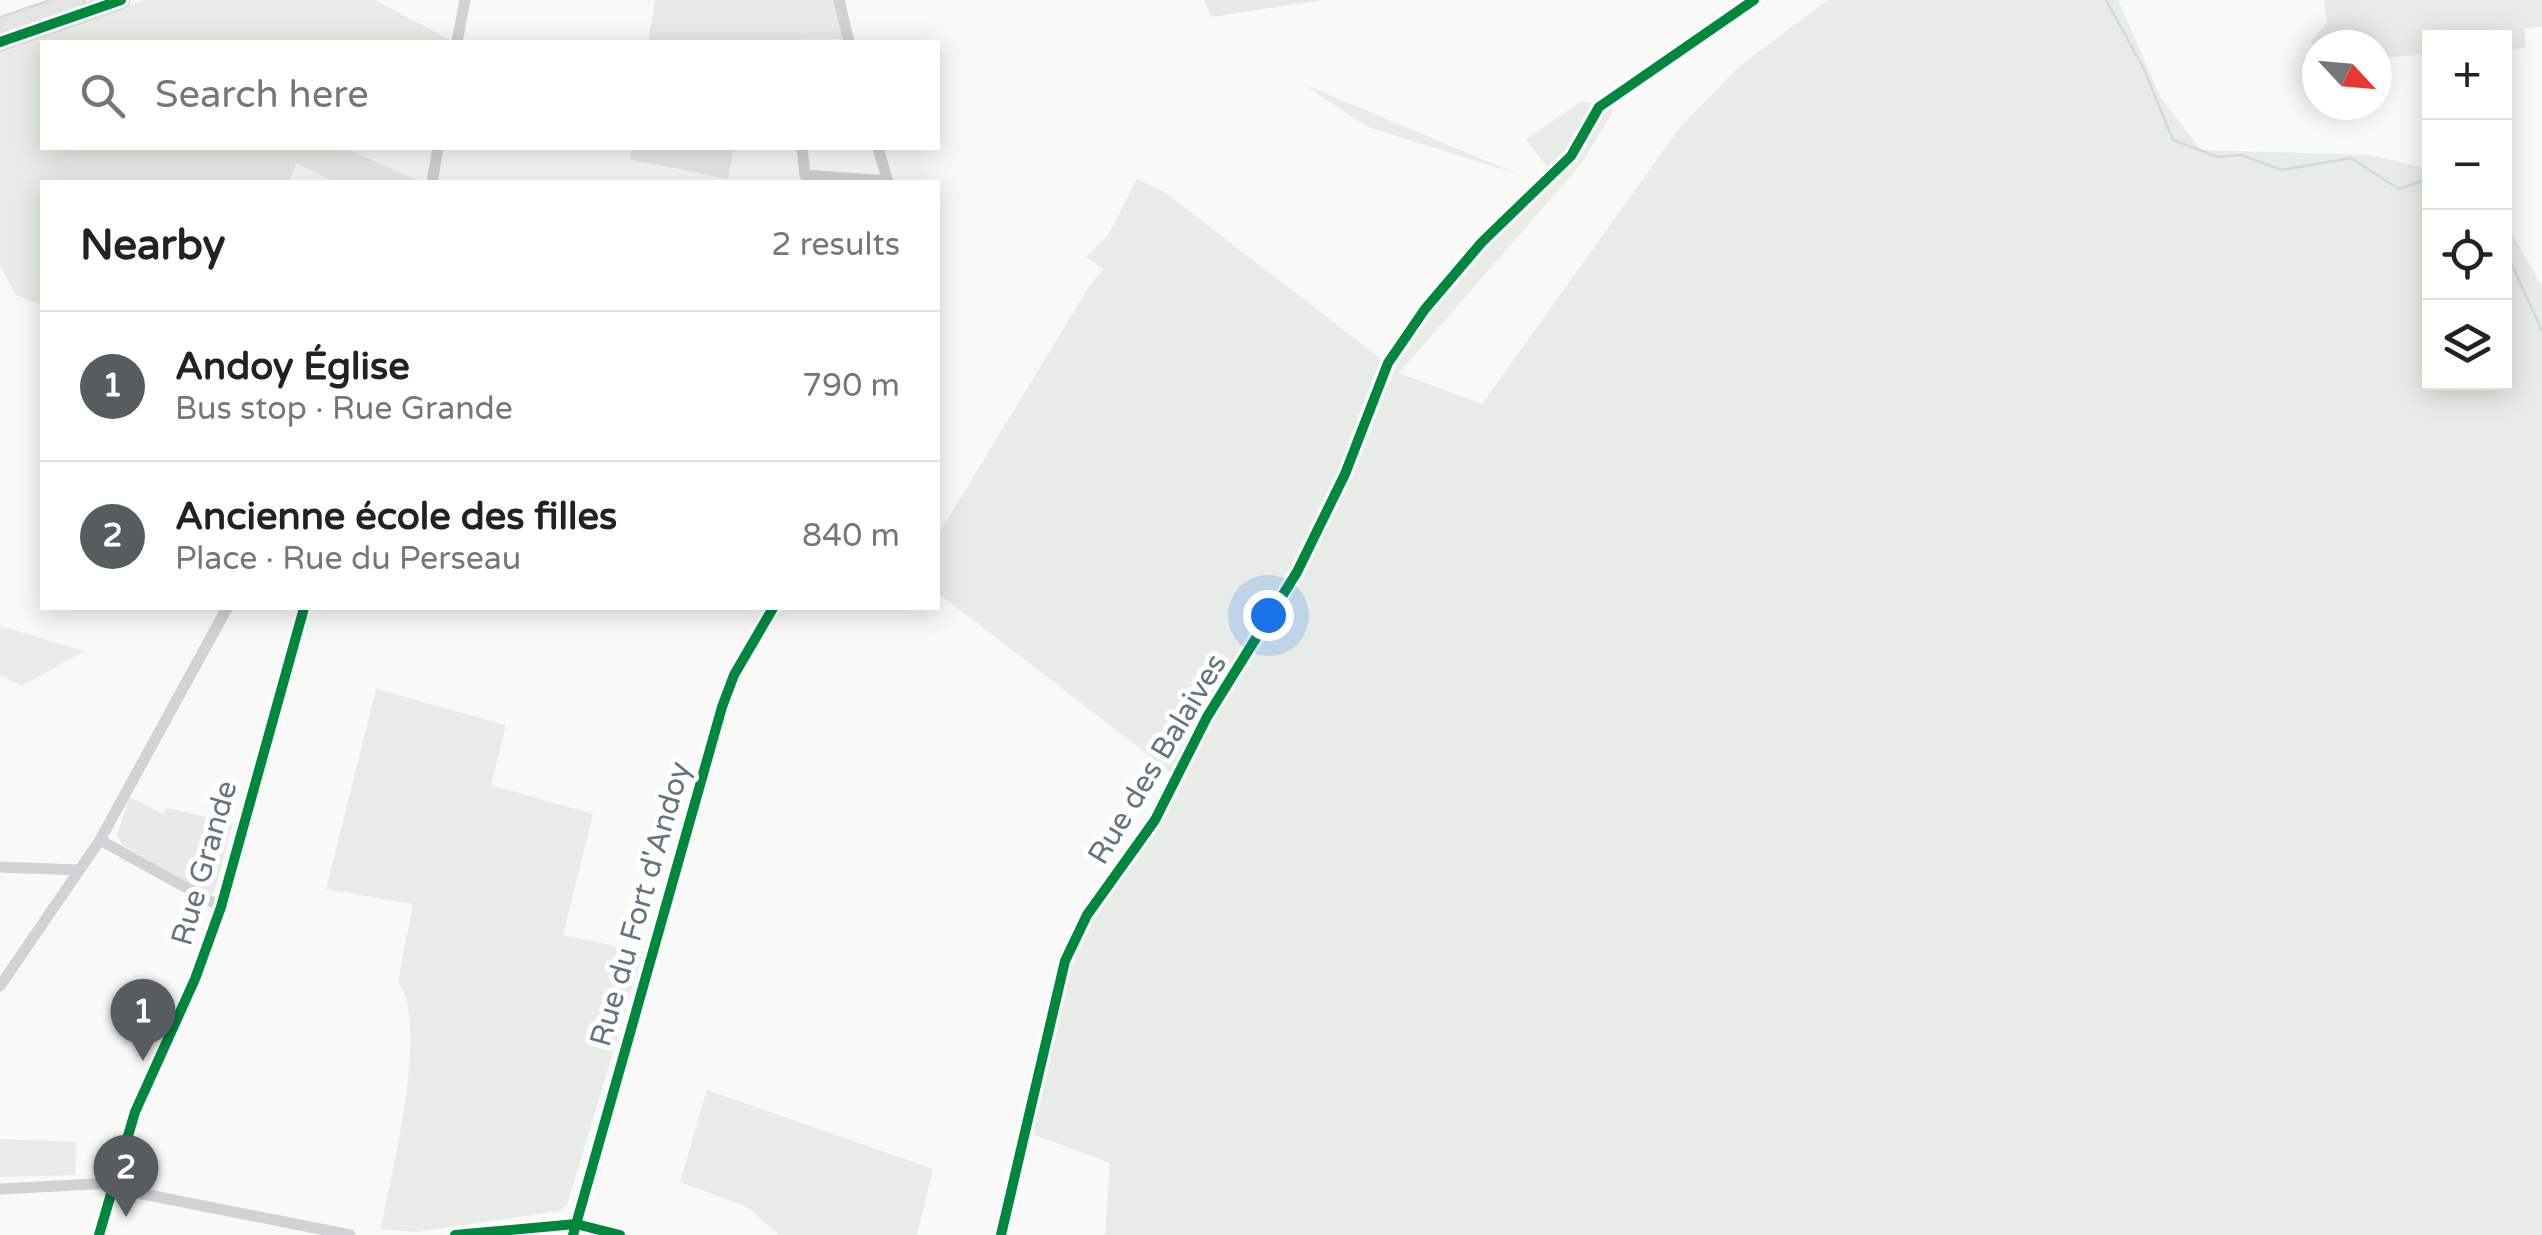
<!DOCTYPE html>
<html lang="en">
<head>
<meta charset="utf-8">
<style>
	body { margin:0; font-family:"Varela Round",sans-serif; background:#f6f6f6; color:#222 }
	.controls { position:absolute; right:30px; top:30px; display:grid; overflow:hidden; border-radius:0px; box-shadow:0 5px 25px #0003 }
	.controls button { width:90px; height:90px; display:grid; place-items:center; padding:0; border:0; border-bottom:2px solid #e0e0e0; background:#fff; color:#222; font:50px sans-serif }
	.compass { position:absolute; left:2302px; top:30px; width:90px; height:90px; border-radius:50%; background:#fff; box-shadow:0 5px 25px #0003; rotate:116deg }
	.you { position:absolute; left:1268px; top:615px; width:35px; height:35px; margin:-25px; border:8px solid #fff; border-radius:50%; background:#1a73e8; box-shadow:0 0 0 15px #1a73e833 }
	.badge { display:grid; place-items:center; width:65px; height:65px; border-radius:50%; background:#575c60; color:#fff; font-size:32px; font-weight:700 }
	.pin { position:absolute; translate:-50% -82px; filter:drop-shadow(0 2px 5px #0008) }
	.pin::after { content:''; position:absolute; top:52px; width:35px; height:30px; background:inherit; clip-path:polygon(0 0,100% 0,50% 100%) }
	.list { margin:0; padding:0; list-style:none }
	h2 { display:flex; justify-content:space-between; align-items:center; height:130px; margin:0; padding:0 40px; font-size:42px }
	h2 small { font-size:32px; font-weight:400; color:#767676 }
	.list li { display:grid; grid-template-columns:65px 1fr auto; gap:30px; align-items:center; box-sizing:border-box; height:150px; padding:0 40px; border-top:2px solid #e0e0e0 }
	.list b { display:block; font-size:38px; white-space:nowrap }
	.list p { margin:0; font-size:32px; white-space:nowrap; color:#767676 }
	.list em { font-size:32px; font-style:normal; color:#767676 }
	.icon { flex:none; width:55px; height:55px; fill:none; stroke:currentColor; stroke-width:2; stroke-linecap:round; stroke-linejoin:round }
	.map { position:relative; flex:none; width:2542px; height:1235px; overflow:hidden }
	.search { position:absolute; background:#fff; box-shadow:0 5px 25px #0003; left:40px; top:40px; width:900px; height:110px; display:flex; align-items:center; gap:25px; box-sizing:border-box; padding:0 35px; border-radius:0px; color:#767676; font-size:38px }
	.panel { position:absolute; background:#fff; box-shadow:0 5px 25px #0003; left:40px; top:180px; width:900px; height:430px; border-radius:0px }
	.map>svg:first-child { display:block }
	.built { fill:#e8eae9 }
	.green { fill:#e8ece6 }
	.lines { fill:none; stroke-linecap:round; stroke-linejoin:round }
	.stream { stroke:#d1d9db; stroke-width:2.5 }
	.major-casing { stroke:#d6d7d7; stroke-width:19 }
	.minor { stroke:#d0d2d3; stroke-width:11 }
	.major { stroke:#e3e4e4; stroke-width:14 }
	.cycleway-casing { stroke:#fff; stroke-width:16 }
	.cycleway { stroke:#00873e; stroke-width:10 }
	.labels { text-anchor:middle; stroke-width:10; stroke-linejoin:round; paint-order:stroke }
	.street-label { font-size:30px; fill:#637583; stroke:#fff }
</style>
</head>
<body>
<div class="map">
<svg width="2542" height="1235" viewBox="0 0 2542 1235">
	<rect width="100%" height="100%" fill="#f9f9f8"/>
	<g class="built">
		<polygon points="655,0 845,0 848,39 648,42"/>
		<polygon points="1204,0 1323,0 1211,17"/>
		<polygon points="632,148 734,148 728,179 630,159"/>
		<polygon points="130,797 163,814 167,808 233,823 214,893 207,895 123,845 117,834"/>
	</g>
	<g class="green">
		<polygon points="144,0 375,0 454,42 42,42 42,148 345,148 421,182 334,182 296,163 289,182 42,182 42,305 16,295 0,266 0,49"/>
		<polygon points="1828,0 2118,0 2161,98 2201,150 2371,155 2429,169 2430,382 2504,382 2505,222 2542,286 2542,1235 1105,1235 1110,1163 1032,1134 1070,961 1078,938 1293,585 1388,363 1425,309 1552,174 1526,139 1582,101 1614,110 1581,164 1399,373 1482,404 1681,126 1741,65"/>
		<polygon points="2324,0 2542,0 2542,27 2525,28 2525,48 2505,50 2504,38 2430,38 2429,54 2377,58 2377,45 2317,46 2311,42 2327,22"/>
		<polygon points="1303,84 1520,175 1368,127"/>
		<polygon points="1137,179 1163,191 1384,361 1342,472 1294,569 1173,774 938,593 938,535 1090,285 1104,269 1086,257 1107,237"/>
		<polygon points="0,626 85,651 21,686 0,675"/>
		<path d="M376,689l130,36 -15,60 102,29 -30,121 80,17 -76,253 -8,6 -144,21 -34,-3c10,-54 49,-204 17,-247l15,-78 -87,-15z"/>
		<polygon points="707,1090 933,1169 917,1235 779,1235 747,1207 680,1182"/>
		<polygon points="0,1139 76,1142 75,1175 0,1177"/>
	</g>
	<g class="lines">
		<g class="stream">
			<polyline points="2106,0 2144,69 2173,140 2218,157 2241,155 2282,170 2351,158 2399,189 2430,178"/>
			<polyline points="2504,247 2542,331"/>
		</g>
		<g class="major-casing">
			<g id="major">
				<polyline points="0,26 76,0"/>
				<polyline points="0,42 121,0"/>
			</g>
		</g>
		<g class="minor">
			<polyline points="839,0 849,42"/>
			<polyline points="457,42 465,0"/>
			<polyline points="802,148 805,175 888,181"/>
			<polyline points="878,148 888,182"/>
			<polyline points="432,182 438,148"/>
			<polyline points="100,840 221,907"/>
			<polyline points="0,867 79,870"/>
			<polyline points="0,986 100,840 227,608"/>
			<polyline points="0,1189 113,1183 133,1192 350,1235"/>
			<polyline points="99,1235 135,1112 195,979 221,907 304,608"/>
			<polyline points="455,1235 576,1224 620,1235"/>
			<polyline points="573,1235 722,707 734,675 773,608"/>
			<polyline points="1001,1235 1065,961 1087,915 1155,820 1207,717 1297,572 1345,474 1388,363 1425,309 1482,242 1571,156 1599,107 1754,0"/>
		</g>
		<use href="#major" class="major"/>
		<g class="cycleway-casing">
			<g id="cycleway">
				<polyline points="0,42 121,0"/>
				<polyline points="99,1235 135,1112 195,979 221,907 304,608"/>
				<polyline points="455,1235 576,1224 620,1235"/>
				<polyline points="573,1235 722,707 734,675 773,608"/>
				<polyline points="1001,1235 1065,961 1087,915 1155,820 1207,717 1297,572 1345,474 1388,363 1425,309 1482,242 1571,156 1599,107 1754,0"/>
			</g>
		</g>
		<use href="#cycleway" class="cycleway"/>
	</g>
	<g class="labels">
		<g class="street-label">
			<text transform="translate(1157 759) rotate(-59)" y="10">Rue des Balaives</text>
			<text transform="translate(204 863) rotate(-74)" y="10">Rue Grande</text>
			<text transform="translate(640 904) rotate(-74)" y="10">Rue du Fort d'Andoy</text>
		</g>
	</g>
</svg>
<div class="controls">
<button>+</button>
<button>−</button>
<button><svg class="icon" aria-label="locate" viewBox="0 0 24 24"><circle cx="12" cy="12" r="6"/><path d="M12 2v4M12 18v4M2 12h4M18 12h4"/></svg></button>
<button><svg class="icon" aria-label="layers" viewBox="0 0 24 24"><path d="M12 4l9 5-9 5-9-5zM3 14l9 5 9-5"/></svg></button>
</div>
<svg class="compass" viewBox="-18 -18 36 36"><path d="M0-13l5 13h-10z" fill="#e53935"/><path d="M0 13l5-13h-10z" fill="#767676"/></svg>
<div class="you"></div>
<div class="pin badge" style="left:143px;top:1061px">1</div>
<div class="pin badge" style="left:126px;top:1217px">2</div>
<div class="search"><svg class="icon" aria-label="search" viewBox="0 0 24 24"><circle cx="10" cy="10" r="6"/><path d="M15 15l6 6"/></svg>Search here</div>
<section class="panel">
<h2>Nearby<small>2 results</small></h2>
<ul class="list">
<li><span class="badge">1</span><div><b>Andoy Église</b><p>Bus stop · Rue Grande</p></div><em>790 m</em></li>
<li><span class="badge">2</span><div><b>Ancienne école des filles</b><p>Place · Rue du Perseau</p></div><em>840 m</em></li>
</ul>
</section>
</div>
</body>
</html>
